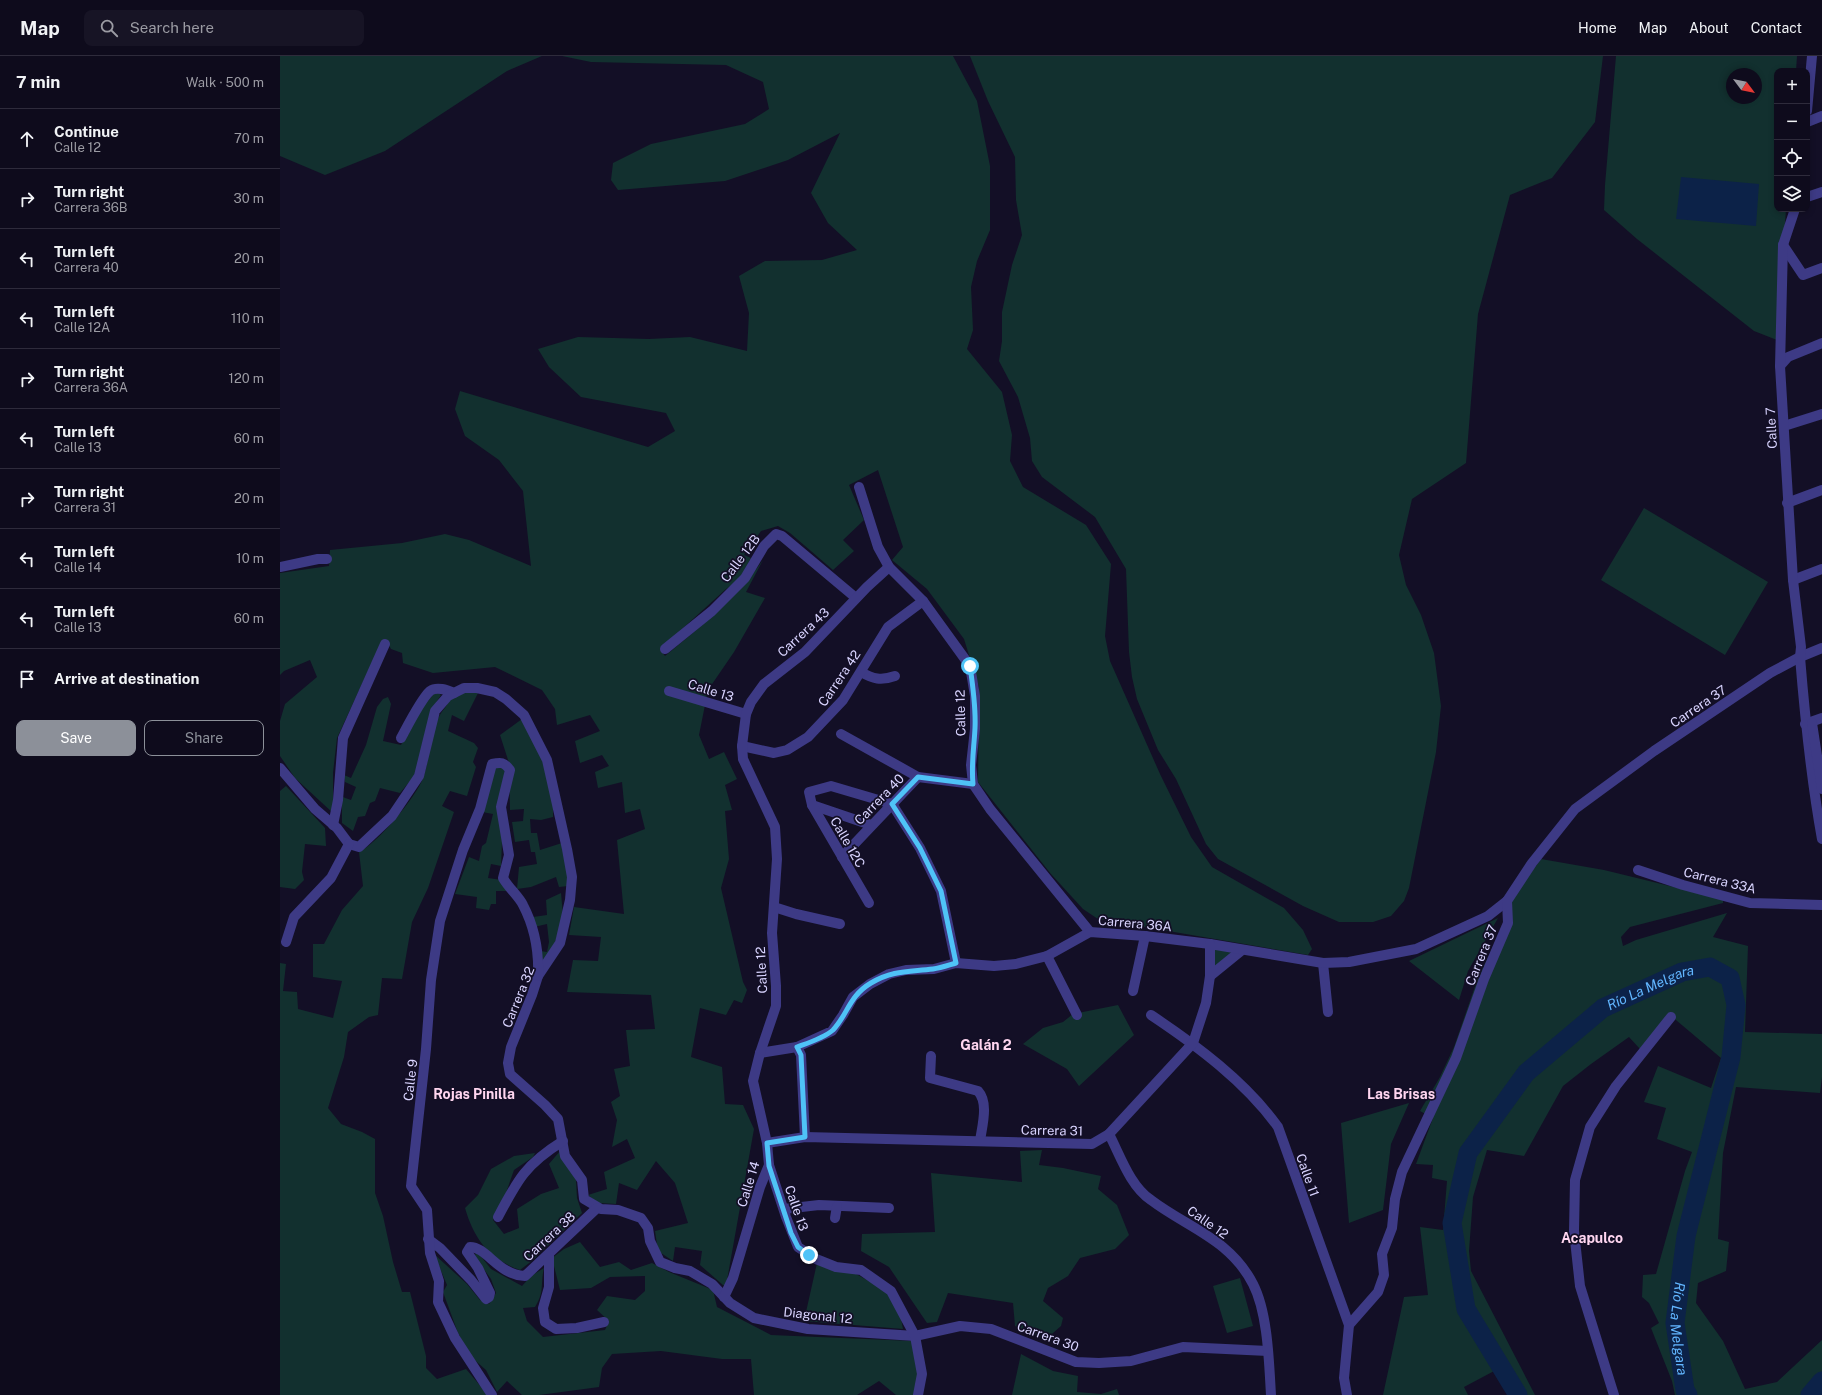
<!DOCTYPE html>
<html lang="en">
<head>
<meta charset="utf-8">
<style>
	body { margin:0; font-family:"Public Sans",sans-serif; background:#171425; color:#f1f3f6 }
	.controls { position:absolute; right:12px; top:12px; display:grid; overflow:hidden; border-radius:8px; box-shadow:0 2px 6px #0003 }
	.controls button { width:36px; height:36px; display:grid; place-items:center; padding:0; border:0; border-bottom:1px solid #2e2b3b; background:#0e0b1c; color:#f1f3f6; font:20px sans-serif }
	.compass { position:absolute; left:1446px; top:12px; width:36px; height:36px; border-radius:50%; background:#0e0b1c; box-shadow:0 2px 6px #0003; rotate:122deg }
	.stop { position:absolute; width:12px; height:12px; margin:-9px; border:3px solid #4fc3f7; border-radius:50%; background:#fff }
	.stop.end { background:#4fc3f7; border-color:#fff; box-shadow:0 1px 4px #0008 }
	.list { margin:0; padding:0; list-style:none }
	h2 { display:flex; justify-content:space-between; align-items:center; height:52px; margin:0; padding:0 16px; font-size:17px }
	h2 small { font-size:13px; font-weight:400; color:#9b9ba3 }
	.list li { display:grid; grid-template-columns:26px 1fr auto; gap:12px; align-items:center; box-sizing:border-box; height:60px; padding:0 16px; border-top:1px solid #2e2b3b }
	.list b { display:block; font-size:15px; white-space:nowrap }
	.list p { margin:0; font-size:13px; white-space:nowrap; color:#9b9ba3 }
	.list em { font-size:13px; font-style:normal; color:#9b9ba3 }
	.actions { display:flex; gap:8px; padding:12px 16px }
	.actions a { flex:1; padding:9px 0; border:1px solid #8c9099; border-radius:8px; text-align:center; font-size:14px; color:#8c9099 }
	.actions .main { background:#8c9099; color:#fff }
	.icon { flex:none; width:22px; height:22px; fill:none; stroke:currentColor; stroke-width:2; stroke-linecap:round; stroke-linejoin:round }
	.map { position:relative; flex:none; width:1542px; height:1339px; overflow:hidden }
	header { display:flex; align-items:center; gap:24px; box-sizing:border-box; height:56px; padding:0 20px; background:#0e0b1c; border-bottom:1px solid #2e2b3b }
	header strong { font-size:19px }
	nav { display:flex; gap:22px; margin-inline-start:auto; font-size:14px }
	.search { width:280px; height:36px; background:#171425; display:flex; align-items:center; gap:10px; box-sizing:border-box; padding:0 14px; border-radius:8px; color:#9b9ba3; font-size:15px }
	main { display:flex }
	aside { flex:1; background:#0e0b1c }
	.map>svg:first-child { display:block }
	.green { fill:#12302f; fill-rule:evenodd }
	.water { fill:#0c2248 }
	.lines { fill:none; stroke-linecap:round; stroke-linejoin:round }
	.river { stroke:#0c2248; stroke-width:19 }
	.minor { stroke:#3d3a85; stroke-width:10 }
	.tertiary { stroke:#3d3a85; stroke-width:10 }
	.route { stroke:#4fc3f7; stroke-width:5 }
	.labels { text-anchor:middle; stroke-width:3.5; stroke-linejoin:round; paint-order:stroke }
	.street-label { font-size:13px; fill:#d9d4ff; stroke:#130f26 }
	.water-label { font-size:14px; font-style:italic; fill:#62b6ff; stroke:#130f26 }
	.neighbourhood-label { font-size:14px; font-weight:bold; fill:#ffd6f0; stroke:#130f26 }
</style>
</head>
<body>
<header>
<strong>Map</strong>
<div class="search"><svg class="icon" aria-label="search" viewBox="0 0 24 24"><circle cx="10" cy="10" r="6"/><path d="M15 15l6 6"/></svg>Search here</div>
<nav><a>Home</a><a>Map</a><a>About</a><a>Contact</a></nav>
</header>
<main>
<aside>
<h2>7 min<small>Walk · 500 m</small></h2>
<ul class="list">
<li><svg class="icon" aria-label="ahead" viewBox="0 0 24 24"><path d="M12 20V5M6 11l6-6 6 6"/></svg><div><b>Continue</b><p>Calle 12</p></div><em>70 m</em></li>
<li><svg class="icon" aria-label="right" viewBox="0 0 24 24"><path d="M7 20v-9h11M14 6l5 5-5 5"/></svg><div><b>Turn right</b><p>Carrera 36B</p></div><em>30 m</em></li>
<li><svg class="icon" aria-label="left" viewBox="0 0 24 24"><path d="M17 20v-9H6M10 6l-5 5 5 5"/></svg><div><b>Turn left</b><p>Carrera 40</p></div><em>20 m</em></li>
<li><svg class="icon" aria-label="left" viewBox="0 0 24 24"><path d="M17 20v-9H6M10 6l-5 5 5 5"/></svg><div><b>Turn left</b><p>Calle 12A</p></div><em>110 m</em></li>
<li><svg class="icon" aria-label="right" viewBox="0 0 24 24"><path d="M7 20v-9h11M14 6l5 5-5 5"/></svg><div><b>Turn right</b><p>Carrera 36A</p></div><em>120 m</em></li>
<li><svg class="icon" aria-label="left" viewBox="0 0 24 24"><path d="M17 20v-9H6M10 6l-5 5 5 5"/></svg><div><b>Turn left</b><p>Calle 13</p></div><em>60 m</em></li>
<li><svg class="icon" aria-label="right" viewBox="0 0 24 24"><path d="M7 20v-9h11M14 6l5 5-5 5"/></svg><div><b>Turn right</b><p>Carrera 31</p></div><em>20 m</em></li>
<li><svg class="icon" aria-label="left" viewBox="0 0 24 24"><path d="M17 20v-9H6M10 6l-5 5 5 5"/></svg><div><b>Turn left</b><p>Calle 14</p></div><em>10 m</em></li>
<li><svg class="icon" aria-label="left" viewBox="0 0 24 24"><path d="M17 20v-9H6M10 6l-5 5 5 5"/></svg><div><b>Turn left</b><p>Calle 13</p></div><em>60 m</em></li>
<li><svg class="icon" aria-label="arrive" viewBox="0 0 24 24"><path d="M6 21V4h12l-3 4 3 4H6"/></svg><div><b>Arrive at destination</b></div></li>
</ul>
<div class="actions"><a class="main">Save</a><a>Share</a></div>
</aside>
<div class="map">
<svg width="1542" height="1339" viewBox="0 0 1542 1339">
	<rect width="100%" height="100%" fill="#130f26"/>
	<g class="green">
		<polygon points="0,0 262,0 227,15 105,95 45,119 0,100"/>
		<path d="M282,0h391l24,45 13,65v64l-13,31 -6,26 2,43 -6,19 35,43 10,43 -2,26 13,26 63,38 25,39 -6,72 5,25 50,113 31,63 21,30 72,41 19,22 9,19 -4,6 -210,-36 -15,-10 -32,-35 -73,-92 1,-95 -15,-48 -37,-50 -35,-29 11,-13 -25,-77 -29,15 15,35 -21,20 11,11 -21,19 -43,-37 -12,-7 -17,5 -17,24 7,3 -12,22 -13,9 -66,60 5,7c37,-30 70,-57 98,-96l-17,32 19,6 -31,54 -26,38 -9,45 10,24 15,-7 13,27 -12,6 7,25 -7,1 4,48 -8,29 22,94 4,8 -5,13 -8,-3 -8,15 -26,-7 -9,49 31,10 3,37 18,1 11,24 -28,157 -3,-1 -23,-20 2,-14 -27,-4 -2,14 -15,-10 -3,-20 33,-8 -13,-40 -19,-22 -19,29 -18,-7 -3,21 -18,-1 -10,-8 19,-6 -3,-17 31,-14 -8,-19 -15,8 5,-27 -6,-18 9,-6 -6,-27 16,-3 -4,-36 29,-1 -4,-34 -84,-3 6,-32 25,1 3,-24 -32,-2 5,-28 50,7 -7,-74 28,-11 -5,-20 -15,4 -3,-31 -24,6 -3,-16 14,-6 -7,-11 -22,8 -5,-22 25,-10 -10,-16 -33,10 -2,-16 -13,-19 -47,-23 -62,6 -30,-10 -1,-10 -11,-4 -5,-9 -6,5 -43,93 -4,35v40l-38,-35 -15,-22v-35l5,-17 32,-27 -7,-17 -26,11 -4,4v-102l49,-7 1,-16 72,-7 43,-9 24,6 62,26 -8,-75 -24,-31 -34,-24 -10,-27 5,-18 188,56 27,-16 -9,-18 -85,-16 -32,-30 -11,-18 40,-12 71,2 41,-2 57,14 2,-38 -10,-37 26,-15 57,-1 35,-10 -29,-27 -17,-30 29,-60 -52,27 -63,21 -107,9 -7,-10 2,-17 38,-19 94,-20 24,-15 -6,-27 -37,-17 -135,-3z"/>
		<polygon points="690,0 1323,0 1315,66 1272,122 1230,139 1198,258 1186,407 1132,443 1119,499 1126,529 1141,559 1154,597 1161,650 1156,696 1129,832 1124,845 1111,860 1093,866 1059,866 1023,850 938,803 926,788 896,723 878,694 857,643 852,621 849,596 846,513 815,461 762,421 752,405 750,382 738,341 719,305 722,285 722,256 732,209 742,179 736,144 735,101 708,45"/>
		<path d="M1336,0h181l-1,15h-19v138h9l-9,131 -23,-9 -117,-92 -33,-29 1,-25zM1452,18h24v24h-24z"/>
		<polygon points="1364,452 1488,526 1445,599 1321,524"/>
		<polygon points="156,635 161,639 157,645 136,718 120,737 100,732 95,745 90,747 85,760 78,761 73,775 62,767 62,751 60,740 71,744 76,731 65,726 64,719 71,722 86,689 97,651 103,643 108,641 111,648 103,685 121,689 135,661"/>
		<path d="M188,635l10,2 -14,28 -12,-6 -4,16 26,12 4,5 -5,14 3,5 -9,29 -17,-5 -8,15 12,6 -26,76 -16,34 -10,57 -20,-1 -4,37 -9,2 -21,15 -4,25 -16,51 13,16 21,8 13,7v54l8,23 10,46 9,30h8l16,64v12l11,11 29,-10 22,26h-208v-432l6,1 -3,27 14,1 1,17 35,9 9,-37 -29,-4v-33h11l18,-34 21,-24 -4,-34c18,-8 58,-56 64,-74 8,-21 6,-51 21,-69 3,-3 4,-8 7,-10 5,-3 11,-5 17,-8z"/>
		<polygon points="242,663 264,704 273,746 273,761 261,764 250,763 251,777 257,777 260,794 282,787 290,822 288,830 279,831 276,821 251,831 237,833 239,811 257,808 255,796 251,796 249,784 235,786 232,766 243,765 244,753 230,754 229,707 220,679"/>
		<polygon points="214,711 225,712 221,810 211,808 208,822 222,824 227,835 216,835 216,848 211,848 209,854 196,852 197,841 175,838 189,801 199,805 202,790 206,787 213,758 202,756"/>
		<polygon points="6,730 45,772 46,790 25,788 22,816 24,824 15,833 0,831 0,735"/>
		<polygon points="1261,803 1324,814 1443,843 1443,847 1350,871 1341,881 1343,890 1356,884 1447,857 1433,881 1468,890 1465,976 1542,978 1542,1021 1540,1037 1456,1031 1443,1097 1438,1183 1449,1186 1446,1215 1418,1227 1416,1247 1443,1285 1465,1333 1497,1326 1542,1284 1542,1339 1395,1339 1392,1325 1371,1272 1379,1267 1369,1247 1362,1241 1363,1219 1376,1218 1405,1115 1412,1096 1377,1083 1386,1052 1364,1046 1378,1010 1431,1032 1441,1002 1390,959 1360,993 1349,981 1311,1008 1283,1030 1244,1100 1207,1094 1193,1141 1189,1195 1191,1215 1255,1339 1231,1339 1216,1314 1184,1331 1188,1339 1103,1339 1124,1241 1148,1239 1140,1171 1163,1174 1167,1125 1152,1122 1153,1109 1136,1108 1153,1062 1140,1055 1160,1021 1174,991 1199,919 1219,880 1231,844"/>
		<polygon points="281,837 283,859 273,894 259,913 260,895 267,896 269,886 267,868 254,871 253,861 267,859 266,844"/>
		<polygon points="1218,862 1188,915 1179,944 1129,905"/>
		<polygon points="932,891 956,895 932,913"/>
		<polygon points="838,949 854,979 799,1030 787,1013 743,988 763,972 783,966 793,958"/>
		<polygon points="1129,1047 1111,1088 1103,1154 1069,1167 1061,1067"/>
		<polygon points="762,1094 759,1109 783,1112 821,1120 818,1133 837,1149 849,1179 835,1193 800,1202 788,1220 768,1232 763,1245 783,1262 781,1270 765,1284 735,1270 733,1247 668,1237 657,1266 647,1267 609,1211 581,1195 582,1178 655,1176 651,1117 742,1126 740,1095"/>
		<path d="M280,1095l16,29 1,18 5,15 -49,47 -13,10c-31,-11 -46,-31 -55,-62l13,-13 13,-26 23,-13 21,-3 -2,4 -19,13 -13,37 -8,13 11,14 15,-6 -2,-19 24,-15 18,-6 -10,-24z"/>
		<path d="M300,1186l20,25 19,-5 12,8 21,-7 17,9 44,18 4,17 54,28 142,6 5,33 -4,21h-18l-17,-14 -22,14h-103l-3,-36h-29l-61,-8 -49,3 -10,14 -3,19 -60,8h-17l-15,-14 -10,11 -11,-22 -16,-14 -12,-23 -15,-41 4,-7 -13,-31 33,30 13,16 9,4 7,-11 -5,-14 -16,-22 1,-7 15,19 31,17 9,-10 13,-8c-4,17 1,23 -9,39l-12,1 4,13 16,16 62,-7 4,-9 -12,-11 10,-14 28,4 10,-9v-15l-35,1 -19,11 -31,2 -8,-32 12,-9z"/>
		<polygon points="537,1207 576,1218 609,1236 621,1262 623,1273 524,1265"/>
		<polygon points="960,1222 973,1270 947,1277 933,1230"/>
		<polygon points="741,1298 773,1315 798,1320 797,1336 821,1338 837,1333 839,1339 732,1339"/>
	</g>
	<polygon class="water" points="1401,121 1479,128 1476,170 1396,163"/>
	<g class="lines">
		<g class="river">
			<path id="s1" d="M1238,1339l-52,-86 -14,-86 16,-70 58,-80 77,-65 79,-36 28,-5 20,11 6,27 -5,52 -45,179 -11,87 10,67 3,5"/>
			<polyline points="1530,1339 1542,1325"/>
		</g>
		<g class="minor">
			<polyline points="1527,66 1542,60"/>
			<polyline points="1527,141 1542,136"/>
			<polyline points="1503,189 1523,219 1542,212"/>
			<polyline points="1500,310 1508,301 1542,287"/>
			<polyline points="1504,370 1542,358"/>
			<polyline points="579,431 598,491 609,511 643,545 690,610 695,640 695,673 691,709 693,728 710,753 810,876"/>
			<polyline points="1507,447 1542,434"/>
			<polyline points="0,511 38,503 47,503"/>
			<polyline points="1513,524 1542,513"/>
			<polyline points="385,593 432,555 465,522 484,490 496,478 502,480 576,542"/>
			<path d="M581,616c12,7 20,9 34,4"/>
			<polyline points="389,635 466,658"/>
			<polyline points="1525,668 1542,662"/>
			<polyline points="561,678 638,721 693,728"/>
			<path d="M121,682c6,-11 20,-39 29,-47 7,-5 17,-1 24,2"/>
			<polyline points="462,690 494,697 507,694 528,681 563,644 608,571 643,545"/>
			<polyline points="0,712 35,753 57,772 69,788"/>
			<polyline points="532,749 591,769"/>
			<polyline points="53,769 58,744 63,682 105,588"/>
			<polyline points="69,788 79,791 112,760 139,720 155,655 168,640 184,632 197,632 215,636 226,643 244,659 267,704 287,793 292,821 290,844 280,887 258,920 252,939 231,991 228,1007 230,1018 265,1049 278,1063 285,1100 302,1124 304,1143 321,1153 338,1154 361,1162 368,1172 370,1185 380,1206 395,1212 410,1215 432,1228 450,1247 474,1262 528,1273 635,1280 680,1270 711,1273 796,1306 819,1307 851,1305 903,1291 988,1295"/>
			<polyline points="562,801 638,721"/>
			<polyline points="1358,814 1403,829 1470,847 1542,849"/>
			<polyline points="589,847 532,749 529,736 551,730 612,748 640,792 661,835 676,907"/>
			<polyline points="494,851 516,858 560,868"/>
			<polyline points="6,886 14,861 51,822 69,788"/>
			<polyline points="767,900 797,959"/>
			<polyline points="1043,907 1048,956"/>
			<polyline points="930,920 962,894"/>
			<polyline points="853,935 865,880"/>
			<path d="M871,959c45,30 95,67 127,112l71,198 -5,53 3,17"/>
			<polyline points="517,991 521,999 525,1081"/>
			<polyline points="480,997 517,991 552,975 563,959 573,941 590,928 609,918 626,914 654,913 676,907 714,910 736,908 767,900 810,876 865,880 930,888 1043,907 1069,906 1136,893 1208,860 1227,845"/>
			<path d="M651,1000l-1,22 48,13c11,12 4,35 2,50"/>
			<path d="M829,1078c11,21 21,52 42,66 37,28 79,39 102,84 15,29 16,79 18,111"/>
			<polyline points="487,1087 525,1081 812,1088 829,1078 913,987 926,947 930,920 930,888"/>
			<polyline points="489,1109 506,1161 518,1191 536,1203 556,1211 581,1214 611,1235 635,1280 642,1318 638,1339"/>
			<polyline points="504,1153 539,1149 609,1152"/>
			<path d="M218,1161c20,-38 28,-53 65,-76"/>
			<polyline points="555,1162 557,1150"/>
			<path d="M148,1183l12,9 31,32 15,19 3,-2 1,-4 -12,-25 -11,-16 3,-5c17,0 28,28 55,29l72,-68"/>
			<polyline points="269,1198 269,1231 263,1252 265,1266 276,1273 297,1272 324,1266"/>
			<polyline points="444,1241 453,1222 480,1131 489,1109 487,1087 473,1025 480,997 496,950 496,930 492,877 497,803 495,771 463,703 462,690 466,658 471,646 484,628 525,596 587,531 609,511"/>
			<polyline points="1069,1269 1098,1236 1104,1219 1102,1198 1112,1172 1115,1143 1122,1116 1176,1002 1204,923 1228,867 1227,845 1252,807 1295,753 1374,695 1490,617 1520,601 1542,592"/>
			<path d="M212,1339l-37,-57 -17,-36 1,-21 -9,-28 -3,-43 -16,-24 15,-137 5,-69 9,-59 23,-71 17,-41 12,-45c9,-2 12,-2 18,6l-9,37 8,48 -6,23c5,9 17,20 20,27 11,21 16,47 15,71"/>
			<polyline points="1334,1339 1300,1230 1294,1175 1295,1124 1310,1071 1336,1030 1391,961"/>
		</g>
		<g class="tertiary">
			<polyline points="1527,55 1532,0"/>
			<path d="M1515,153l-12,36 -3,121 13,214 8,67 -1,10c5,61 11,122 22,182"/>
			<polyline points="1532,667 1542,733"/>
		</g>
	</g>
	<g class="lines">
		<path class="route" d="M529,1199l-11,-8 -7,-14 -22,-67 -2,-23 38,-6 -4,-82 -4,-8c11,-4 27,-9 36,-17 15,-16 16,-34 38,-47 22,-13 38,-11 62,-14 8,-1 16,-4 23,-6l-15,-72 -21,-43 -28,-44 26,-27 55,7c-2,-21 1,-35 2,-56 1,-21 -2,-41 -5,-62"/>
	</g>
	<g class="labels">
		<g class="street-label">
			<text transform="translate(1491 372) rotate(-93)" y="5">Calle 7</text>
			<text transform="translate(460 502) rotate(-53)" y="5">Calle 12B</text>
			<text transform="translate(523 576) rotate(-43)" y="5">Carrera 43</text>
			<text transform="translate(559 622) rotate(-56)" y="5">Carrera 42</text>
			<text transform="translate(431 634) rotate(17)" y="5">Calle 13</text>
			<text transform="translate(1418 650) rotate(-34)" y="5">Carrera 37</text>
			<text transform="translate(680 657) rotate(-91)" y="5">Calle 12</text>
			<text transform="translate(599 743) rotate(-46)" y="5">Carrera 40</text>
			<text transform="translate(568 786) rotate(60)" y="5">Calle 12C</text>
			<text transform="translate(1440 824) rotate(14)" y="5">Carrera 33A</text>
			<text transform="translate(855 867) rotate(5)" y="5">Carrera 36A</text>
			<text transform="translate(1201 899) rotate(-68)" y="5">Carrera 37</text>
			<text transform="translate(481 914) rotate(-93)" y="5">Calle 12</text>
			<text transform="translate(238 941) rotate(-68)" y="5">Carrera 32</text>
			<text transform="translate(130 1024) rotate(-83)" y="5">Calle 9</text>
			<text transform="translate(772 1074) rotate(1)" y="5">Carrera 31</text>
			<text transform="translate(1028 1119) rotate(70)" y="5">Calle 11</text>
			<text transform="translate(468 1128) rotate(-73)" y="5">Calle 14</text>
			<text transform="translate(517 1152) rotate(71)" y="5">Calle 13</text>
			<text transform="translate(928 1166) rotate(35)" y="5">Calle 12</text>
			<text transform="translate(269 1180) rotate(-43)" y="5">Carrera 38</text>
			<text transform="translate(538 1259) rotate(6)" y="5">Diagonal 12</text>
			<text transform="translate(768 1280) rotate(20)" y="5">Carrera 30</text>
		</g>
		<g class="water-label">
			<text dy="5" stroke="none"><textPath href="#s1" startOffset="511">Río La Melgara</textPath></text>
			<text dy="5" stroke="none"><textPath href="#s1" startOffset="955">Río La Melgara</textPath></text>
		</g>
		<g class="neighbourhood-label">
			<text x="706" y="994">Galán 2</text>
			<text x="194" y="1043">Rojas Pinilla</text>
			<text x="1121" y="1043">Las Brisas</text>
			<text x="1312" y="1187">Acapulco</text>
		</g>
	</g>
</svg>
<div class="controls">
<button>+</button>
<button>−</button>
<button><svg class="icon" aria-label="locate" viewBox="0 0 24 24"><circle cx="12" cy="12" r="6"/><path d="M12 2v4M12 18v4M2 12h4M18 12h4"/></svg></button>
<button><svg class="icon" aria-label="layers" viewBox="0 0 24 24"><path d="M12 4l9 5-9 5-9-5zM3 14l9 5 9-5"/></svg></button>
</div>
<svg class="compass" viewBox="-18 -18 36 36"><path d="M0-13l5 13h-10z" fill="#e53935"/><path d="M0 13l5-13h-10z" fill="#9b9ba3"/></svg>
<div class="stop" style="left:690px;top:610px"></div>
<div class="stop end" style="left:529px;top:1199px"></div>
</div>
</main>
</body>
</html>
